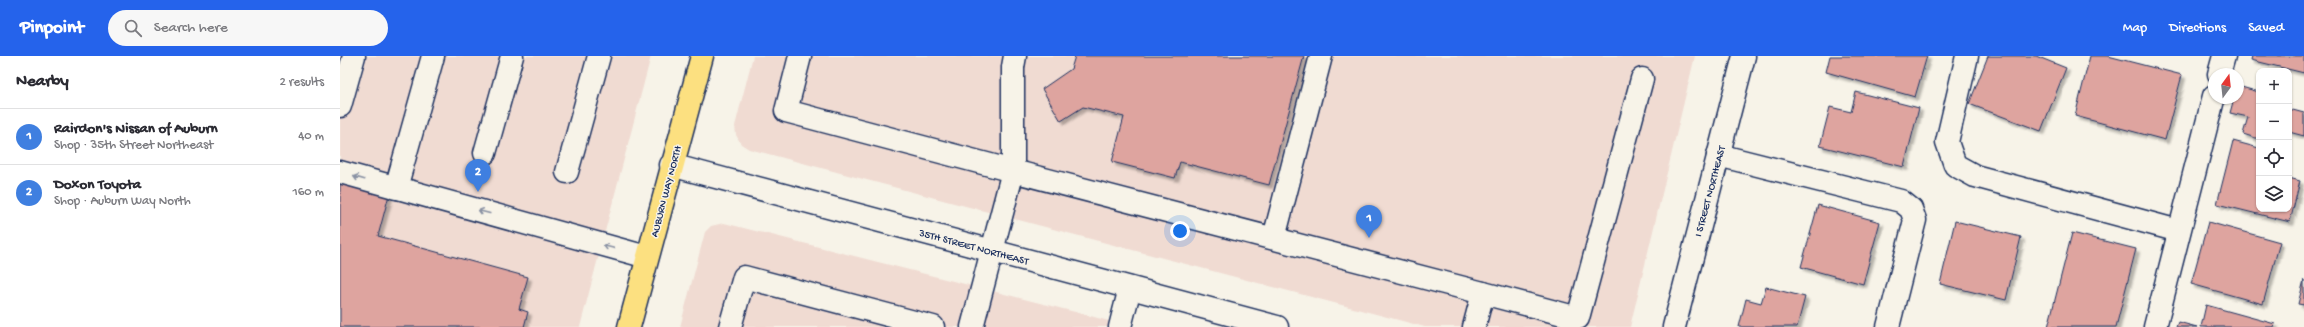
<!DOCTYPE html>
<html lang="en">
<head>
<meta charset="utf-8">
<style>
	body { margin:0; font-family:"Gochi Hand",sans-serif; background:#f7f7f7; color:#2b2b33 }
	.controls { position:absolute; right:12px; top:12px; display:grid; overflow:hidden; border-radius:8px; box-shadow:0 1px 3px #0004 }
	.controls button { width:36px; height:36px; display:grid; place-items:center; padding:0; border:0; border-bottom:1px solid #e1e1e2; background:#fff; color:#2b2b33; font:20px sans-serif }
	.compass { position:absolute; left:1868px; top:12px; width:36px; height:36px; border-radius:50%; background:#fff; box-shadow:0 1px 3px #0004; rotate:15deg }
	.you { position:absolute; left:840px; top:175px; width:14px; height:14px; margin:-10px; border:3px solid #fff; border-radius:50%; background:#1a73e8; box-shadow:0 0 0 6px #1a73e833 }
	.badge { display:grid; place-items:center; width:26px; height:26px; border-radius:50%; background:#2563eb; color:#fff; font-size:13px; font-weight:700 }
	.pin { position:absolute; translate:-50% -33px; filter:drop-shadow(0 1px 2px #0008) }
	.pin::after { content:''; position:absolute; top:21px; width:14px; height:12px; background:inherit; clip-path:polygon(0 0,100% 0,50% 100%) }
	.list { margin:0; padding:0; list-style:none }
	h2 { display:flex; justify-content:space-between; align-items:center; height:52px; margin:0; padding:0 16px; font-size:17px }
	h2 small { font-size:13px; font-weight:400; color:#7c7c81 }
	.list li { display:grid; grid-template-columns:26px 1fr auto; gap:12px; align-items:center; box-sizing:border-box; height:56px; padding:0 16px; border-top:1px solid #e1e1e2 }
	.list b { display:block; font-size:15px; white-space:nowrap }
	.list p { margin:0; font-size:13px; white-space:nowrap; color:#7c7c81 }
	.list em { font-size:13px; font-style:normal; color:#7c7c81 }
	.icon { flex:none; width:22px; height:22px; fill:none; stroke:currentColor; stroke-width:2; stroke-linecap:round; stroke-linejoin:round }
	.map { position:relative; flex:none; width:1964px; height:271px; overflow:hidden }
	header { display:flex; align-items:center; gap:24px; box-sizing:border-box; height:56px; padding:0 20px; background:#2563eb; color:#fff }
	header strong { font-size:19px }
	nav { display:flex; gap:22px; margin-inline-start:auto; font-size:14px }
	.search { width:280px; height:36px; background:#f7f7f7; display:flex; align-items:center; gap:10px; box-sizing:border-box; padding:0 14px; border-radius:22px; color:#7c7c81; font-size:15px }
	main { display:flex }
	aside { flex:1; background:#fff }
	.map>svg:first-child { display:block }
	.built { fill:#f0dbd2 }
	.building { fill:#dea49f; stroke:#1b2f5e; filter:url(#shadow) }
	.lines { fill:none; stroke-linecap:round; stroke-linejoin:round }
	.minor-casing { stroke:#1b2f5e; stroke-width:25 }
	.major-casing { stroke:#1b2f5e; stroke-width:25 }
	.minor { stroke:#f7f3e8; stroke-width:22 }
	.major { stroke:#fce080; stroke-width:22 }
	.oneway { stroke:#8991a3 }
	.labels { text-anchor:middle; stroke-width:3; stroke-linejoin:round; paint-order:stroke }
	.street-label { font-size:11px; fill:#1b2f5e; stroke:#f7f3e8 }
</style>
</head>
<body>
<header>
<strong>Pinpoint</strong>
<div class="search"><svg class="icon" aria-label="search" viewBox="0 0 24 24"><circle cx="10" cy="10" r="6"/><path d="M15 15l6 6"/></svg>Search here</div>
<nav><a>Map</a><a>Directions</a><a>Saved</a></nav>
</header>
<main>
<aside>
<h2>Nearby<small>2 results</small></h2>
<ul class="list">
<li><span class="badge" style="background:#3f7fe0">1</span><div><b>Rairdon's Nissan of Auburn</b><p>Shop · 35th Street Northeast</p></div><em>40 m</em></li>
<li><span class="badge" style="background:#3f7fe0">2</span><div><b>Doxon Toyota</b><p>Shop · Auburn Way North</p></div><em>160 m</em></li>
</ul>
</aside>
<div class="map">
<svg width="1964" height="271" viewBox="0 0 1964 271">
	<defs>
		<filter id="shadow"><feDropShadow dx="3.5" dy="3.5" stdDeviation="1" flood-color="#0004"/></filter>
	</defs>
	<rect width="100%" height="100%" fill="#f7f3e8"/>
	<filter id="ink" filterUnits="userSpaceOnUse"><feTurbulence type="fractalNoise" baseFrequency=".025" numOctaves="2"/><feDisplacementMap in="SourceGraphic" scale="8" xChannelSelector="R" yChannelSelector="G"/><feConvolveMatrix kernelMatrix="1 2 1 2 8 2 1 2 1" color-interpolation-filters="sRGB"/></filter>
	<g filter="url(#ink)">
		<g class="built">
			<polygon points="0,0 311,0 240,271 0,271"/>
			<polygon points="413,0 1355,0 1290,271 1085,271 409,93 401,88 396,79 395,70"/>
			<polygon points="384,167 743,258 791,271 340,271 365,176 371,170"/>
		</g>
		<g class="building">
			<polygon points="735,0 964,0 929,129 840,106 835,122 772,106 784,61 743,51 721,65 702,33 731,13"/>
			<polygon points="1490,0 1587,0 1575,41 1486,16"/>
			<polygon points="1648,0 1696,0 1726,12 1701,75 1629,48"/>
			<polygon points="1750,0 1768,0 1842,19 1825,84 1735,60"/>
			<polygon points="1912,0 1964,0 1964,17 1911,4"/>
			<polygon points="1898,30 1919,36 1919,83 1903,78 1908,61 1890,57 1894,42 1898,42"/>
			<polygon points="1516,36 1579,52 1564,111 1480,90 1490,51 1511,56"/>
			<polygon points="1949,53 1964,57 1964,80 1949,76"/>
			<polygon points="1893,85 1919,92 1919,153 1949,153 1949,122 1960,125 1950,166 1877,148"/>
			<polygon points="0,126 49,139 38,180 188,221 179,253 188,256 184,271 0,271"/>
			<polygon points="1478,149 1540,166 1523,228 1461,211"/>
			<polygon points="1615,165 1681,181 1666,244 1600,228"/>
			<polygon points="1868,166 1940,186 1923,248 1851,228"/>
			<polygon points="1732,177 1796,193 1776,271 1708,271"/>
			<polygon points="1964,224 1964,249 1958,248"/>
			<polygon points="1426,231 1465,241 1457,271 1399,271 1406,243 1421,247"/>
			<polygon points="1866,249 1935,268 1934,271 1861,271"/>
			<polygon points="1838,266 1857,271 1836,271"/>
		</g>
		<g class="lines">
			<g class="minor-casing">
				<g id="minor">
					<polyline points="460,0 446,55 673,115 673,11 675,0"/>
					<polyline points="1627,0 1607,86 1615,109 1635,120 1839,175"/>
					<polyline points="1879,18 1884,0"/>
					<polyline points="0,50 14,0"/>
					<polyline points="145,97 172,0"/>
					<polyline points="1378,99 1561,145 1571,153 1575,164 1548,271"/>
					<polyline points="331,109 937,271"/>
					<polyline points="0,116 307,201"/>
					<polyline points="227,116 259,0"/>
					<polyline points="56,132 93,0"/>
					<polyline points="934,182 981,0"/>
					<polyline points="390,271 404,221 593,271"/>
					<polyline points="632,271 673,115 1143,237"/>
					<polyline points="780,271 790,232"/>
					<polyline points="1134,271 1143,237 1238,262 1302,23"/>
					<polyline points="1334,271 1404,0"/>
					<polyline points="1815,271 1874,40"/>
				</g>
			</g>
			<g class="major-casing">
				<polyline id="major" points="289,271 362,0"/>
			</g>
			<use href="#minor" class="minor"/>
			<use href="#major" class="major"/>
		</g>
		<defs><path id="oneway-shaft" d="M-6 0H5M1.5-3L5.5 0L1.5 3" fill="none" stroke-width="1.6" stroke-linecap="round" stroke-linejoin="round"/></defs>
		<g class="oneway">
			<use href="#oneway-shaft" transform="translate(19 122) rotate(-164)"/>
			<use href="#oneway-shaft" transform="translate(144 156) rotate(-165)"/>
			<use href="#oneway-shaft" transform="translate(269 191) rotate(-165)"/>
		</g>
	</g>
	<g class="labels">
		<g class="street-label">
			<text transform="translate(325 135) rotate(-75)" y="4">AUBURN WAY NORTH</text>
			<text transform="translate(1369 135) rotate(-75)" y="4">I STREET NORTHEAST</text>
			<text transform="translate(634 190) rotate(15)" y="4">35TH STREET NORTHEAST</text>
		</g>
	</g>
</svg>
<div class="controls">
<button>+</button>
<button>−</button>
<button><svg class="icon" aria-label="locate" viewBox="0 0 24 24"><circle cx="12" cy="12" r="6"/><path d="M12 2v4M12 18v4M2 12h4M18 12h4"/></svg></button>
<button><svg class="icon" aria-label="layers" viewBox="0 0 24 24"><path d="M12 4l9 5-9 5-9-5zM3 14l9 5 9-5"/></svg></button>
</div>
<svg class="compass" viewBox="-18 -18 36 36"><path d="M0-13l5 13h-10z" fill="#e53935"/><path d="M0 13l5-13h-10z" fill="#7c7c81"/></svg>
<div class="you"></div>
<div class="pin badge" style="left:1029px;top:182px;background:#3f7fe0">1</div>
<div class="pin badge" style="left:138px;top:136px;background:#3f7fe0">2</div>
</div>
</main>
</body>
</html>
